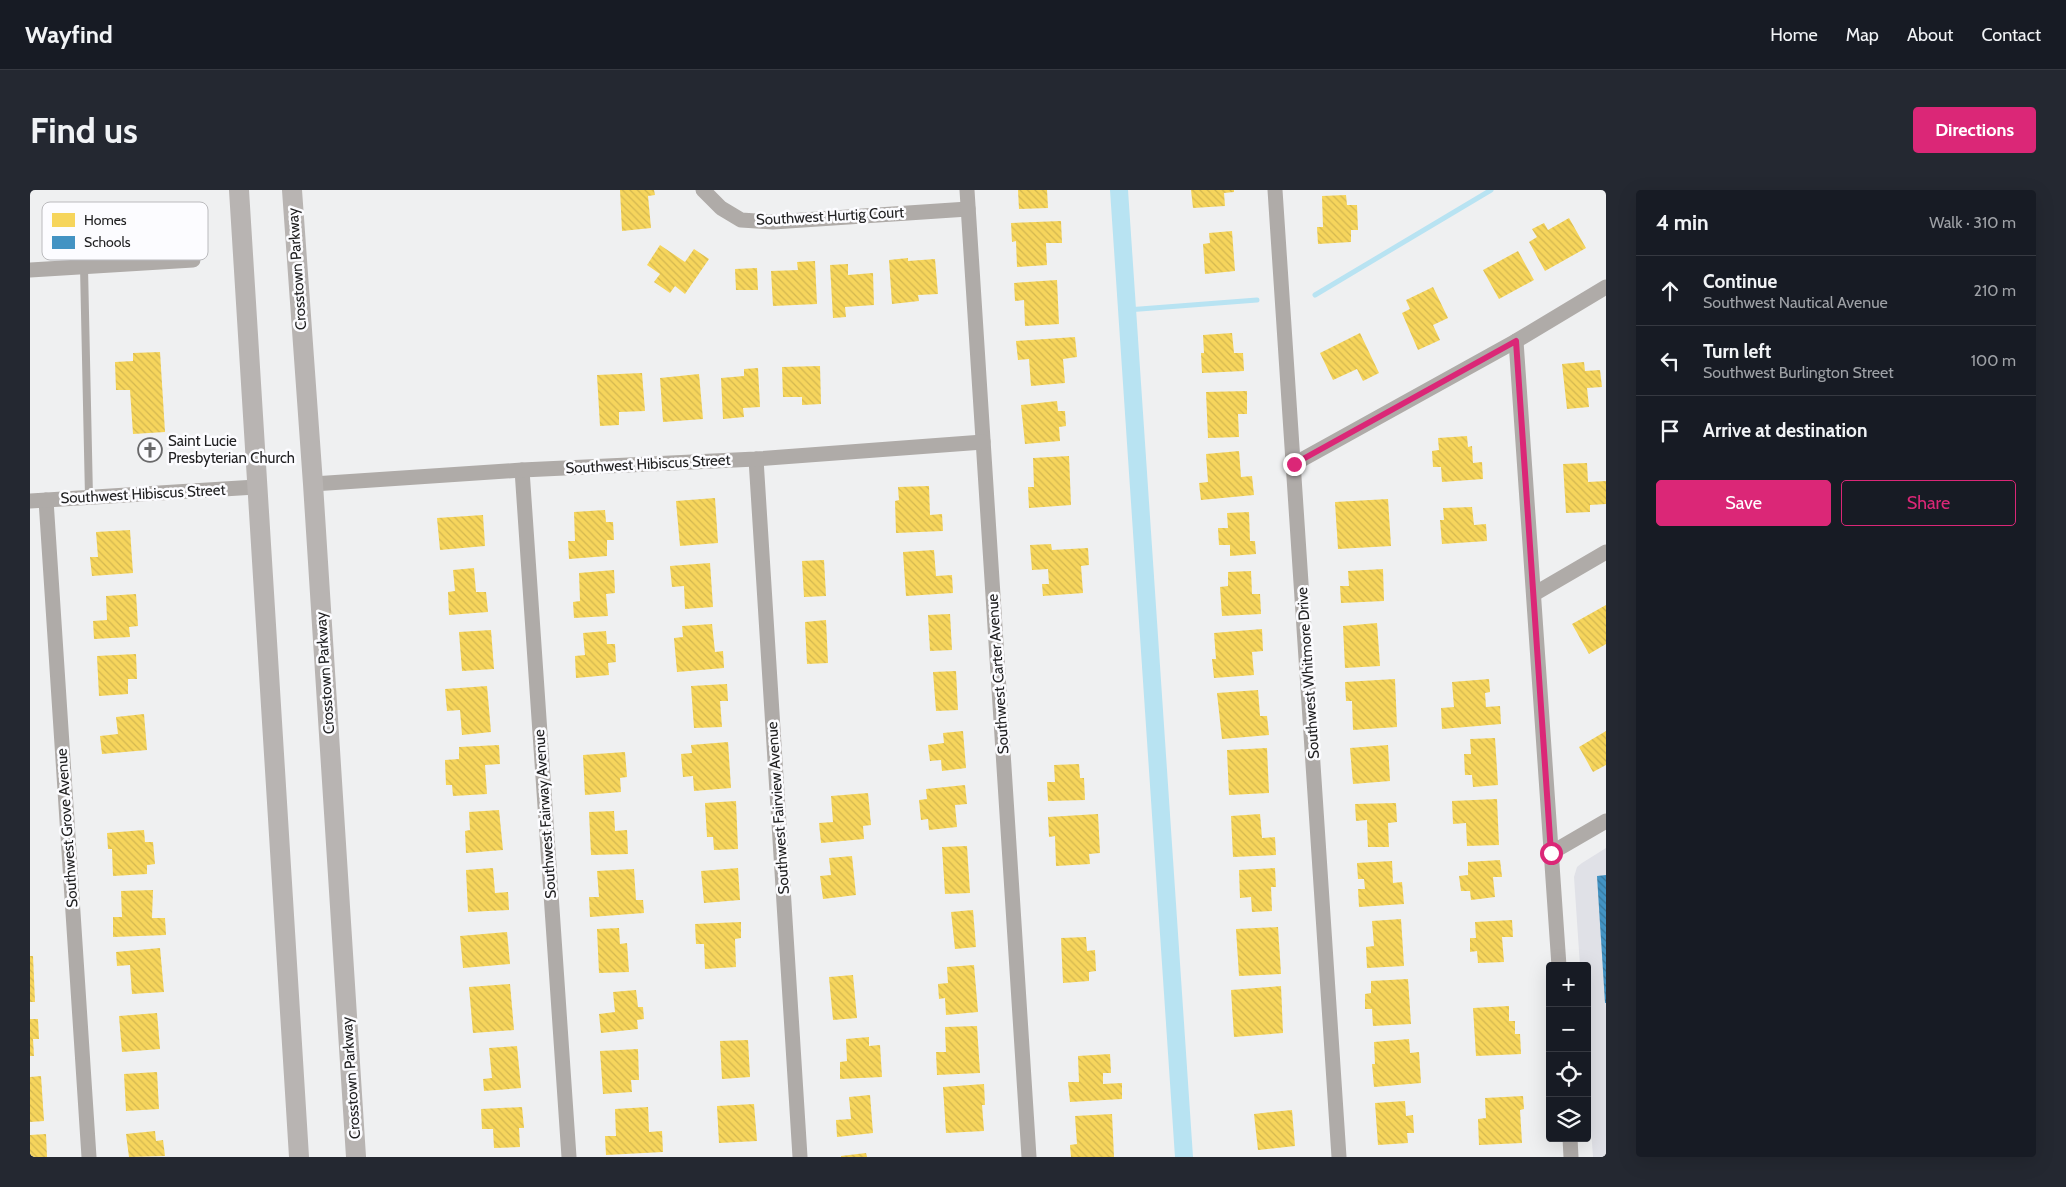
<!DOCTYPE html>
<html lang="en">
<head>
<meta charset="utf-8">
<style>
	body { margin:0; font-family:Cabin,sans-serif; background:#242831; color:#f1f3f6 }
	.controls { position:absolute; right:15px; bottom:15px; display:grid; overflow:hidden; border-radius:5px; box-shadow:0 5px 20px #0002 }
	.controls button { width:45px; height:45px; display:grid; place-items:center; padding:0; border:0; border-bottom:1px solid #363941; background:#171b24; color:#f1f3f6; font:25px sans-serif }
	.stop { position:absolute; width:15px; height:15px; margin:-11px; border:4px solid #db2777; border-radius:50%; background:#fff }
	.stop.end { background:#db2777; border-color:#fff; box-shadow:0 1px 5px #0008 }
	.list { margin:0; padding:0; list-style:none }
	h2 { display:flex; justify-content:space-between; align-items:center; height:65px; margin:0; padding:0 20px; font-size:21px }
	h2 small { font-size:16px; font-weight:400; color:#9ea1a6 }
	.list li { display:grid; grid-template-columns:32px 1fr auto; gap:15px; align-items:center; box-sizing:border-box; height:70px; padding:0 20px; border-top:1px solid #363941 }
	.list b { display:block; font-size:19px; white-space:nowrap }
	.list p { margin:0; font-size:16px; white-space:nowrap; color:#9ea1a6 }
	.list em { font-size:16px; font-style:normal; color:#9ea1a6 }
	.actions { display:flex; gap:10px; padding:15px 20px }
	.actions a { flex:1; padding:11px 0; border:1px solid #db2777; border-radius:5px; text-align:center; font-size:18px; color:#db2777 }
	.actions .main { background:#db2777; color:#fff }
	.icon { flex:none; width:28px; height:28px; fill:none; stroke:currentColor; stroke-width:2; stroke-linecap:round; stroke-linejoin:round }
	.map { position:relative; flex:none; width:1576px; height:967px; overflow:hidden; border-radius:5px }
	header { display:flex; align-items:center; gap:30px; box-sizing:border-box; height:70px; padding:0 25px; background:#171b24; border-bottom:1px solid #363941 }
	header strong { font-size:24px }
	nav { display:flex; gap:28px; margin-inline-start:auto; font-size:18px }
	.intro { display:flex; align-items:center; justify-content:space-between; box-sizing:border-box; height:120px; padding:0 30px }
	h1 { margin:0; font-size:35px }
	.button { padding:12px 22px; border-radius:5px; background:#db2777; color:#fff; font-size:18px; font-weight:700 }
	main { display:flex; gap:30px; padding:0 30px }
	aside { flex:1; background:#171b24; border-radius:5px; box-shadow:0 5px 20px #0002 }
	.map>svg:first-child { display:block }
	.built { fill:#e0e1e7 }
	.homes { fill:url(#homes-back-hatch) }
	.schools { fill:url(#schools-back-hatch) }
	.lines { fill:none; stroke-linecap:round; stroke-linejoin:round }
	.stream { stroke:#b8e3f2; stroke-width:5 }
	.canal { stroke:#b8e3f2; stroke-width:18 }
	.service { stroke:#afaba8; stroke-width:8 }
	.minor { stroke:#afaba8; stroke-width:15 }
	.secondary { stroke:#b8b4b2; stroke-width:20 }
	.route { stroke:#db2777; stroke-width:6 }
	.labels { text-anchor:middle; stroke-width:5; stroke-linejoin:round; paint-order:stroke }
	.street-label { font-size:15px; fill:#212122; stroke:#fcfcff }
	.poi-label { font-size:15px; fill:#212122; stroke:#fcfcff; text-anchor:start }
	.key { fill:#fcfcff; stroke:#bababd; stroke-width:1 }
	.key-label { font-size:14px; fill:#212122 }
</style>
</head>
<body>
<header>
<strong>Wayfind</strong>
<nav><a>Home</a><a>Map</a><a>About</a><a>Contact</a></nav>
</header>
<div class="intro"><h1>Find us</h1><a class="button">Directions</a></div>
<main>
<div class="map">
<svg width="1576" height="967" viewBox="0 0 1576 967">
	<defs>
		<pattern id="homes-back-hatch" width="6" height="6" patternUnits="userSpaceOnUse" patternTransform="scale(1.25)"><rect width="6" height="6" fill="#f6d55c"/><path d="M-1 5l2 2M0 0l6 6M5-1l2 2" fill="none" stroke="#d3b750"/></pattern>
		<pattern id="schools-back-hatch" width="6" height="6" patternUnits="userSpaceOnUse" patternTransform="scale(1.25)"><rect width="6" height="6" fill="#4393c3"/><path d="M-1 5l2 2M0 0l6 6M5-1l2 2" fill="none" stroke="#38789e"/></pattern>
	</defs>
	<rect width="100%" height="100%" fill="#eff0f1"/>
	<polygon class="built" points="1576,658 1576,967 1563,967 1557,884 1557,776 1550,776 1544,687 1547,677 1552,673"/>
	<g class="homes">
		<polygon points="590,0 624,0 625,5 618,6 621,38 592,41"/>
		<polygon points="988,0 1017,0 1018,18 989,19"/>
		<polygon points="1161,0 1204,0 1204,2 1194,3 1195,16 1163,18"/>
		<polygon points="1316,5 1317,15 1327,15 1328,40 1321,40 1321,52 1288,54 1287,37 1293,37 1292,6"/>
		<polygon points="1539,28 1556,58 1515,81 1499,52 1507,47 1502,39 1514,33 1518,40"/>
		<polygon points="1031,31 1032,53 1016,53 1017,75 987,77 986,51 982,52 981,33"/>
		<polygon points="1202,41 1205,81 1175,84 1173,54 1180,53 1179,43"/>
		<polygon points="630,55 655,72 664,59 679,69 655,104 645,96 640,103 624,92 630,84 617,75"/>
		<polygon points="1488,61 1504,90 1469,109 1453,80"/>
		<polygon points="878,68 878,71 905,69 908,104 888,105 889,111 862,114 859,70"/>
		<polygon points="785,71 787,114 743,116 741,81 768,80 767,72"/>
		<polygon points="818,74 818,85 843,83 844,115 815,117 816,127 803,128 800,75"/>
		<polygon points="727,78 728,100 706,100 705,79"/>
		<polygon points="1027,90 1029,134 995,136 994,110 985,111 984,93"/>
		<polygon points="1403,97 1418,128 1403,135 1410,150 1388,160 1372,123 1380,119 1376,110"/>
		<polygon points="1202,143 1204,163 1213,163 1214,181 1172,183 1171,163 1174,163 1173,145"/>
		<polygon points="1330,143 1349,183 1333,191 1327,179 1303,190 1290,163"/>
		<polygon points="1045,147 1047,167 1033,169 1035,193 1001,196 999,169 988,170 986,151"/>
		<polygon points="130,162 135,242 103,244 100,200 86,200 85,172 103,171 103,163"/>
		<polygon points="1554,172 1555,181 1570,180 1572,197 1557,198 1559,217 1537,219 1532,174"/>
		<polygon points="790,176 791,214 772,215 772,207 753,207 752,177"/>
		<polygon points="728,178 730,217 713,218 714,227 693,229 691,188 714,186 714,179"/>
		<polygon points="612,183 615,221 589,222 589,235 570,236 567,185"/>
		<polygon points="669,184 673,229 633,232 630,188"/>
		<polygon points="1217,201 1217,224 1208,224 1209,247 1178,248 1176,202"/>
		<polygon points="1027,211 1028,221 1035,221 1036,236 1029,237 1030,251 995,254 991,215"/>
		<polygon points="1437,246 1438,257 1442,256 1443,273 1452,272 1453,289 1412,292 1411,277 1403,277 1402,261 1409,260 1408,248"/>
		<polygon points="1209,261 1211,287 1222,286 1224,305 1171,310 1169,293 1178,292 1176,264"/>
		<polygon points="1039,266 1041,315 999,318 998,297 1004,297 1003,268"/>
		<polygon points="1557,273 1558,292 1576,291 1576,314 1560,315 1560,322 1536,323 1533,274"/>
		<polygon points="899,296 900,325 912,324 913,341 866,343 865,311 869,310 868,297"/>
		<polygon points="685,308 688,353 650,356 646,311"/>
		<polygon points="1358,309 1361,356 1308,359 1305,312"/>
		<polygon points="1442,317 1444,335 1456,334 1457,351 1412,354 1410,330 1414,330 1413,318"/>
		<polygon points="575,320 576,332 583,332 584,350 577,350 577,366 539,369 538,351 545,351 544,322"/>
		<polygon points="1219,322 1220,351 1225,351 1226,364 1200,366 1200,355 1189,355 1188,338 1198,338 1197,323"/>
		<polygon points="453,325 455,356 410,360 407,328"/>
		<polygon points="100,340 103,383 62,386 60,367 68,367 66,342"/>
		<polygon points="1021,354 1022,360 1058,358 1059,375 1051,376 1053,403 1013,406 1012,394 1019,394 1018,379 1002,380 1000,355"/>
		<polygon points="904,360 906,386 922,385 923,403 876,406 873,362"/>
		<polygon points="794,370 796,406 774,407 772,371"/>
		<polygon points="680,373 683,417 655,419 654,396 642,397 640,376"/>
		<polygon points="444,378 446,402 456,402 458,422 419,425 418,402 425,401 423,380"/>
		<polygon points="1353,379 1354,411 1311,413 1310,396 1319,396 1318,381"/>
		<polygon points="584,380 585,403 576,404 578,426 544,428 543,412 550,411 549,383"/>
		<polygon points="1221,381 1222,404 1230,404 1231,424 1192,426 1190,397 1198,396 1198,382"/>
		<polygon points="106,404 108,436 99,437 100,447 64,449 63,431 77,430 76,406"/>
		<polygon points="1576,415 1576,454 1559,464 1542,434"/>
		<polygon points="920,424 922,460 900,461 898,425"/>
		<polygon points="796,430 798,473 777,474 775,432"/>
		<polygon points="1347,433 1350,476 1315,478 1313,436"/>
		<polygon points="682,434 685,462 693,461 694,478 647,482 644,448 653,447 652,436"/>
		<polygon points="1232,439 1233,461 1222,462 1224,485 1184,488 1182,469 1186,469 1184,443"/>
		<polygon points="461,440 464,479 432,481 429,442"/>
		<polygon points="576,441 577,454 585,454 586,472 578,473 579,485 546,488 545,466 555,465 553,443"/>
		<polygon points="106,464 107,489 98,489 98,504 69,506 67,466"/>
		<polygon points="926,481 928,520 906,521 903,482"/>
		<polygon points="1365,489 1367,537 1323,540 1322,511 1316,511 1315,492"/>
		<polygon points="1459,489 1460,502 1455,503 1456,517 1470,516 1471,534 1412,539 1411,518 1424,517 1422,492"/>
		<polygon points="697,494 698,511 690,511 692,537 664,538 661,496"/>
		<polygon points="457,496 461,542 432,545 430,520 417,521 415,499"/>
		<polygon points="1228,500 1230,526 1237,526 1239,545 1192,549 1187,503"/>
		<polygon points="114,524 117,560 72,564 70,546 88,544 86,527"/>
		<polygon points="933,541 936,578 912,581 911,570 900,571 898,555 914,553 913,543"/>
		<polygon points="1576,541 1576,575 1563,582 1549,557"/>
		<polygon points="1465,548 1468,595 1443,597 1442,585 1435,585 1434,564 1441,564 1440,549"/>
		<polygon points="698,552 701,598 664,601 663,586 653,587 651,564 662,563 661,555"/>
		<polygon points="469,555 470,574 455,575 457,604 423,606 422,595 416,595 415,570 429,569 429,557"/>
		<polygon points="1358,555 1360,591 1323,594 1320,558"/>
		<polygon points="1237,558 1239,603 1199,605 1197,560"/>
		<polygon points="595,562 597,587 590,588 591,602 555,605 553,565"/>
		<polygon points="1049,574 1050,588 1054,588 1055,610 1018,611 1017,592 1025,592 1024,575"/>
		<polygon points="935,595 937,614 925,615 927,637 899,640 898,629 891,630 889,610 897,609 896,599"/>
		<polygon points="838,603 841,635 833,636 834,649 791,653 789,633 803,632 801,606"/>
		<polygon points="1467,609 1469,655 1437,656 1436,633 1423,634 1422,611"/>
		<polygon points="706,611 708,659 684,660 683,647 677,647 675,613"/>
		<polygon points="1366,613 1367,632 1358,633 1359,657 1338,657 1337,630 1326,631 1325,614"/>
		<polygon points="469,620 473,660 436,663 435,641 440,640 439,622"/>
		<polygon points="584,621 585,641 597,640 598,664 561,665 559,622"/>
		<polygon points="1068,624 1070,663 1059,664 1060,674 1026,676 1025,646 1019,647 1018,627"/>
		<polygon points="1230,624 1232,648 1245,647 1246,665 1203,667 1201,626"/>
		<polygon points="114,640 115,652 123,652 125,674 117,675 117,684 83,686 82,659 78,659 77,643"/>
		<polygon points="937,656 940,703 915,704 912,657"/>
		<polygon points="822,666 826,705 793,709 790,686 801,685 799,668"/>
		<polygon points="1470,670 1472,687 1463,687 1465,707 1441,710 1440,701 1431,701 1429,686 1438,685 1438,672"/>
		<polygon points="1362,671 1363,693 1372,692 1374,714 1329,717 1328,699 1335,699 1334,689 1328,689 1327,673"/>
		<polygon points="463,678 465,703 478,702 479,720 438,722 436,680"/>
		<polygon points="708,678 710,710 674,713 671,681"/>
		<polygon points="1245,678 1246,697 1241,697 1242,721 1222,722 1221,707 1210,708 1209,680"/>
		<polygon points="604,679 606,710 613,710 614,723 560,727 559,707 569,707 567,681"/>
		<polygon points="123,700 122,728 135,728 136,745 83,747 83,727 92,727 91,701"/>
		<polygon points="943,720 946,757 925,759 921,722"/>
		<polygon points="1371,729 1374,776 1337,778 1336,757 1344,756 1342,731"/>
		<polygon points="1482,730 1483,747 1472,747 1474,772 1448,773 1447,761 1440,762 1440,748 1446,748 1445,732"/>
		<polygon points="711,732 711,748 705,749 706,777 675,779 674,754 666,754 665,734"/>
		<polygon points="1248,737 1251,784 1209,786 1206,739"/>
		<polygon points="589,738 590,754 597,753 599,782 569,783 567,739"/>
		<polygon points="477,742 480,774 433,778 430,746"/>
		<polygon points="1056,747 1057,761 1065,760 1066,781 1059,782 1059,791 1033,793 1031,748"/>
		<polygon points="130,758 134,802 102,804 100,775 87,776 86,762"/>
		<polygon points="0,766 3,766 5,812 0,812"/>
		<polygon points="944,775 948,822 916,825 915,808 909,809 908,794 918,793 917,777"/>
		<polygon points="823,785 827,828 803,830 799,787"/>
		<polygon points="1378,789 1381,834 1343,836 1342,819 1335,819 1335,804 1341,803 1341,791"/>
		<polygon points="480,794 484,840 443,843 439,797"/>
		<polygon points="1251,796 1253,843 1204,847 1201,800"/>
		<polygon points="606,800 608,817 613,817 614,829 607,830 608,839 571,843 569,824 585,822 583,802"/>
		<polygon points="1479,816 1479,831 1485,831 1485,844 1490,844 1491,864 1446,866 1443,818"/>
		<polygon points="127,823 130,859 92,862 89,826"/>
		<polygon points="0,829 8,829 9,849 3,849 4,866 0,866"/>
		<polygon points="947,836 950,883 907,885 906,862 916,862 915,837"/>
		<polygon points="839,847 839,856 850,855 852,887 810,889 810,872 817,871 816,849"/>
		<polygon points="1379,849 1380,863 1389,862 1391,893 1344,897 1342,874 1345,874 1344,852"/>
		<polygon points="718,850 720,887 692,889 690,851"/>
		<polygon points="487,856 491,898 454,901 453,889 462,888 459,858"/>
		<polygon points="608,859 609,890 601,890 602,902 573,904 570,861"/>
		<polygon points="1080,864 1081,883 1073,883 1073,894 1092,893 1092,909 1040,912 1038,892 1049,892 1048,866"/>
		<polygon points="127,882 129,919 96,921 94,884"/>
		<polygon points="11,886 14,931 0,932 0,887"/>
		<polygon points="954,894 955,915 952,915 954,941 916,943 913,897"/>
		<polygon points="840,905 843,943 807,947 806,930 821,929 819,907"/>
		<polygon points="1493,906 1494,919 1490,920 1492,953 1449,955 1448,929 1456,928 1455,908"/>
		<polygon points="1375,911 1376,926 1383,925 1384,943 1377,943 1378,953 1348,955 1345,913"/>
		<polygon points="724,914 727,951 689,953 687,916"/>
		<polygon points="492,917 494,938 489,938 490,957 464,958 463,939 452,939 451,919"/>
		<polygon points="618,917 619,942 632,941 633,962 576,965 575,946 586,946 585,919"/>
		<polygon points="1262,920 1265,956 1228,960 1224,924"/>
		<polygon points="1082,924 1084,967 1041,967 1040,955 1047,954 1045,926"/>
		<polygon points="125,941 126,951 133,950 135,966 99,967 96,944"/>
		<polygon points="16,944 17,967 0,967 0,945"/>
		<polygon points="836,963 837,967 811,967 811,966"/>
	</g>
	<polygon class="schools" points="1576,685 1576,813 1575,813 1567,686"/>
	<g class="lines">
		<g class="stream">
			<polyline points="1285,105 1461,0"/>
			<polyline points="1097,120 1227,110"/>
		</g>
		<polyline class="canal" points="1089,0 1154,967"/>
		<polyline class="service" points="54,77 59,307"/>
		<g class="minor">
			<polyline points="673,0 691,18 711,30 743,32 938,19"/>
			<polyline points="937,0 999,967"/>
			<polyline points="1245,0 1309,967"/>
			<polyline points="0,80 163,70"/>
			<polyline points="1486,151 1529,776"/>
			<polyline points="726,269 770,967"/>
			<polyline points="1264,274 1486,151 1576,97"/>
			<polyline points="492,280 539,967"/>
			<polyline points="283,294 492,280 726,269 953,252"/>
			<polyline points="16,310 59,967"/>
			<polyline points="0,311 226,297"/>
			<polyline points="1504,404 1576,362"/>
			<polyline points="1521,663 1576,631"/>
			<polyline points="1540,948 1541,967"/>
		</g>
		<g class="secondary">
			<polyline points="209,0 269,967"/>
			<polyline points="262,0 283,294 326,967"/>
		</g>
	</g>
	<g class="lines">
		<polyline class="route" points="1264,274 1486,151 1521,663"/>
	</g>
	<defs>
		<g id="church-ring" transform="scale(1.25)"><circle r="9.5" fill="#fcfcff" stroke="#69696a" stroke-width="1.5"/><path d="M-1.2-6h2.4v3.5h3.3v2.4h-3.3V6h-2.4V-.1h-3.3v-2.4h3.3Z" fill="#69696a"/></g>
	</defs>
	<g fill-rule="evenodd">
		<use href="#church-ring" x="120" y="260"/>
	</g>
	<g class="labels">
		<g class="street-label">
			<text transform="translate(800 26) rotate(-3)" y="5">Southwest Hurtig Court</text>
			<text transform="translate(267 79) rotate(-94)" y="5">Crosstown Parkway</text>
			<text transform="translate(618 274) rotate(-3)" y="5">Southwest Hibiscus Street</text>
			<text transform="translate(113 304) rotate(-3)" y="5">Southwest Hibiscus Street</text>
			<text transform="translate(295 483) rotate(-94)" y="5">Crosstown Parkway</text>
			<text transform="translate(1278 483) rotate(-94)" y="5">Southwest Whitmore Drive</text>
			<text transform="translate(968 484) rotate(-94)" y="5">Southwest Carter Avenue</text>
			<text transform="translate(748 618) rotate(-94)" y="5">Southwest Fairview Avenue</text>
			<text transform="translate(515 624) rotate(-94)" y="5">Southwest Fairway Avenue</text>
			<text transform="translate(37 638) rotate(-94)" y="5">Southwest Grove Avenue</text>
			<text transform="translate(321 888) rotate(-94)" y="5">Crosstown Parkway</text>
		</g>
		<g class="poi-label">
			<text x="138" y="256">Saint Lucie<tspan x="138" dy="17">Presbyterian Church</tspan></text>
		</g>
	</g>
	<rect x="12" y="12" width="166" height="58" rx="8" class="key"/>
	<rect x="22" y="23" width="23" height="14" fill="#f6d55c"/>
	<rect x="22" y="46" width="23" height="13" fill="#4393c3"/>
	<g class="key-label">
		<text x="54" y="35">Homes</text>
		<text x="54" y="57">Schools</text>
	</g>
</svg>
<div class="controls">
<button>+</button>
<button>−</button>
<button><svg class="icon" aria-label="locate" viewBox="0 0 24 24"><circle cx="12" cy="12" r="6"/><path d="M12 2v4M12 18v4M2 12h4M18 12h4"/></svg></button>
<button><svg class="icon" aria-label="layers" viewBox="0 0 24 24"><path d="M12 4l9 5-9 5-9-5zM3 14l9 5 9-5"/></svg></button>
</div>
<div class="stop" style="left:1521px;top:663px"></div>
<div class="stop end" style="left:1264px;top:274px"></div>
</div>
<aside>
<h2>4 min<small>Walk · 310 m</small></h2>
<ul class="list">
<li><svg class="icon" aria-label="ahead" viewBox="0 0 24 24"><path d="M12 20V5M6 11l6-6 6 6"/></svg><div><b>Continue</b><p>Southwest Nautical Avenue</p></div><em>210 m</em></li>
<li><svg class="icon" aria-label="left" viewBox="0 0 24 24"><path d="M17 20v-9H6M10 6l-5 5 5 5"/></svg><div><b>Turn left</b><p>Southwest Burlington Street</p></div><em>100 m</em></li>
<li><svg class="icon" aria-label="arrive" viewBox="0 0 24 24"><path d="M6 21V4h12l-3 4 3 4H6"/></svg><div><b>Arrive at destination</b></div></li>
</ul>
<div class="actions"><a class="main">Save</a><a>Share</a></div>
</aside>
</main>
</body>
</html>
